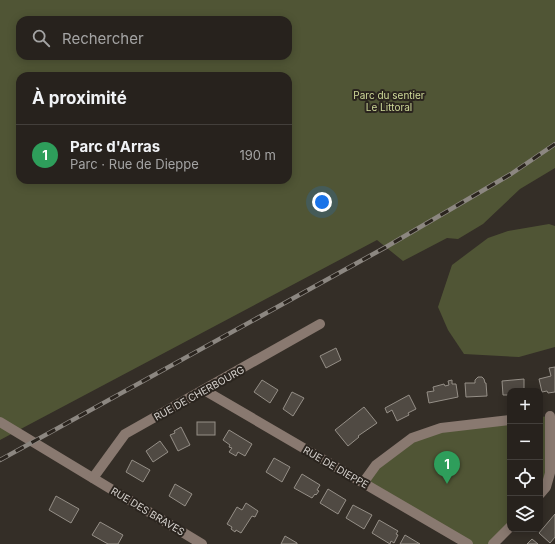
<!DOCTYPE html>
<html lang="fr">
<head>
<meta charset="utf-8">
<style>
	body { margin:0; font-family:Inter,sans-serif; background:#2f2a26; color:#f1f3f6 }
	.controls { position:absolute; right:12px; bottom:12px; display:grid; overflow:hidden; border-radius:8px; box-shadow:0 2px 10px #0003 }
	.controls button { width:36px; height:36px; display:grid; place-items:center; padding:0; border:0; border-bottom:1px solid #433f3b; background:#27221d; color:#f1f3f6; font:20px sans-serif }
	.you { position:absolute; left:322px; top:202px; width:14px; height:14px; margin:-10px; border:3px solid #fff; border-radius:50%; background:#1a73e8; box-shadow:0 0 0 6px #1a73e833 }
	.badge { display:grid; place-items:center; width:26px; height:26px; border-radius:50%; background:#8c9099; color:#fff; font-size:13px; font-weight:700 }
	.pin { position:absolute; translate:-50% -33px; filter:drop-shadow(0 1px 2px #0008) }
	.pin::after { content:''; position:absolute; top:21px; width:14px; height:12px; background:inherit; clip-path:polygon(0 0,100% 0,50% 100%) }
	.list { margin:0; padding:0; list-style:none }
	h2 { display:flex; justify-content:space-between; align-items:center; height:52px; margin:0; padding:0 16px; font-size:17px }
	h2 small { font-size:13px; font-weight:400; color:#a4a4a4 }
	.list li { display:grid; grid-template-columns:26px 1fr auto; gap:12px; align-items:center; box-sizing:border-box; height:60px; padding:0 16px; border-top:1px solid #433f3b }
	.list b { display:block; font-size:15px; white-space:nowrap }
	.list p { margin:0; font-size:13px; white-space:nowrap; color:#a4a4a4 }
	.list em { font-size:13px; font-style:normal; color:#a4a4a4 }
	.icon { flex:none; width:22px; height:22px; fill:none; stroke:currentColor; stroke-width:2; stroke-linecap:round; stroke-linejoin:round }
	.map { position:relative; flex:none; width:555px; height:544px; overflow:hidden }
	.search { position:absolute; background:#27221d; box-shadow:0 2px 10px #0003; left:16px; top:16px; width:276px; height:44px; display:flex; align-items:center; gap:10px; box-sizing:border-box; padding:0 14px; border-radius:12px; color:#a4a4a4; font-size:15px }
	.panel { position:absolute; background:#27221d; box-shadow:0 2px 10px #0003; left:16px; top:72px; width:276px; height:112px; border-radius:12px }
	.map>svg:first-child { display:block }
	.green { fill:#505535; fill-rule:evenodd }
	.building { fill:#504a43; stroke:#958f87 }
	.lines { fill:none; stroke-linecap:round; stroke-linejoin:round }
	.minor { stroke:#897970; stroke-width:10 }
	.rail-casing { stroke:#8c8781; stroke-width:4.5 }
	.rail { stroke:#2a241e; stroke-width:3; stroke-dasharray:9; stroke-linecap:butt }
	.labels { text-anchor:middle; stroke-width:4; stroke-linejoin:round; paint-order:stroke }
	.park-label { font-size:10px; fill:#ced898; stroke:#2a241e }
	.street-label { font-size:10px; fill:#d5d1cd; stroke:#2a241e }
</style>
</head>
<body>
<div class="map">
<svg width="555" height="544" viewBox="0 0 555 544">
	<rect width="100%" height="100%" fill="#342e27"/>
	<g class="green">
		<path d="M0,0h555v168l-35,21 -37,35 -25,15 -11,-1 -44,23 -26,-21 -377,200zM20,20h268v36h-268zM20,76h268v104h-268z"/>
		<polygon points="549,224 555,226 555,347 519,357 464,354 448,330 438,307 452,265 488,238 508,231"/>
		<polygon points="550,416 550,473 540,494 540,417"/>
		<polygon points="510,420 510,527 493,544 468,544 363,483 412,438"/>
	</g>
	<g class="building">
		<polygon points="336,348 341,360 326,368 320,356"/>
		<polygon points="555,367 555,392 548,393 547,391 542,392 539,379 551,376 549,368"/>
		<polygon points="478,377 482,377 484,379 485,383 486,383 487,396 466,397 465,383 475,383 475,380"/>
		<polygon points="524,379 524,391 510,391 510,395 503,395 502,381"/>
		<polygon points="262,380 278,390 270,403 254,392"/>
		<polygon points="452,380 452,384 456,384 458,397 429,403 427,392 434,391 433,387 444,384 445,386 449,385 448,381"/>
		<polygon points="292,392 304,398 293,416 283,409"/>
		<polygon points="409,395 416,409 408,413 409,415 397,421 392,410 387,413 385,408"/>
		<polygon points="364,407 377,423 358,436 359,437 348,446 335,430"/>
		<rect x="197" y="422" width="18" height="13"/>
		<polygon points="181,427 190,445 178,451 170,435 175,433 174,431"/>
		<polygon points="229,430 252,444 245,456 238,452 236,456 229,452 232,448 229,447 230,445 223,440"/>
		<polygon points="160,441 168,452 153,462 146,451"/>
		<polygon points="274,458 290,467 282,482 266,472"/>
		<polygon points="132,460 150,470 143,482 126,472"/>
		<polygon points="302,474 320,485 317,490 319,491 316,495 315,494 312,498 294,488"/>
		<polygon points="175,484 192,494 185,506 169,496"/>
		<polygon points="328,489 346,500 338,514 320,503"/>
		<polygon points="56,496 79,509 71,523 49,510"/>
		<polygon points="246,503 258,511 255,517 252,516 241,533 236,530 235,532 231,529 232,527 227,524 237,507 242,510"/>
		<polygon points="353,505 372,515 364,529 346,518"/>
		<polygon points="555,514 555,537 550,543 539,533"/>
		<polygon points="379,520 398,531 396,534 398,535 394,543 391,541 390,544 372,533"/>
		<polygon points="100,522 123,535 118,544 108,544 92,535"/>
		<polygon points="405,535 420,544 400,544"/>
		<polygon points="285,536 297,543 297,544 281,544"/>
		<polygon points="532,539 538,544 527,544"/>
	</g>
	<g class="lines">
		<g class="minor">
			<polyline points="204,390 468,544"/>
			<polyline points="0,422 202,544"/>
			<polyline points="93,478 125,434 320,324"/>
			<polyline points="363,483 376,465 412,438 441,428 510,420"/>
			<polyline points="540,494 546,487 550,473 550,416"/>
			<polyline points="493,544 510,527"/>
		</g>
		<g class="rail-casing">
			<polyline id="rail" points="0,460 386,247 511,174 555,144"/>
		</g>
		<use href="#rail" class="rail"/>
	</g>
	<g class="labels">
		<g class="park-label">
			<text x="389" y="99">Parc du sentier<tspan x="389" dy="12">Le Littoral</tspan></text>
		</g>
		<g class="street-label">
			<text transform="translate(199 393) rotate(-29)" y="4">RUE DE CHERBOURG</text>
			<text transform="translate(336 467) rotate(30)" y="4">RUE DE DIEPPE</text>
			<text transform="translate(148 511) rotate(31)" y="4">RUE DES BRAVES</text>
		</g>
	</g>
</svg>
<div class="controls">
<button>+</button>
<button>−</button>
<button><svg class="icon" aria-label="locate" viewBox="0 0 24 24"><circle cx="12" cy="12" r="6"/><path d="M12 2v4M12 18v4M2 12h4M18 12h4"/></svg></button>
<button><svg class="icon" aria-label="layers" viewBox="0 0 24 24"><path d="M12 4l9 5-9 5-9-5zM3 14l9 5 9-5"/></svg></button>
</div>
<div class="you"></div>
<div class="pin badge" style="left:447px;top:484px;background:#2e9e5b">1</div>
<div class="search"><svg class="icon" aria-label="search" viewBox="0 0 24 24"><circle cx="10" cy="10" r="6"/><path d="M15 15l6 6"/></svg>Rechercher</div>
<section class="panel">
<h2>À proximité<small></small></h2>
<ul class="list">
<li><span class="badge" style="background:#2e9e5b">1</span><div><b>Parc d'Arras</b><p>Parc · Rue de Dieppe</p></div><em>190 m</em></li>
</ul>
</section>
</div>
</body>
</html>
